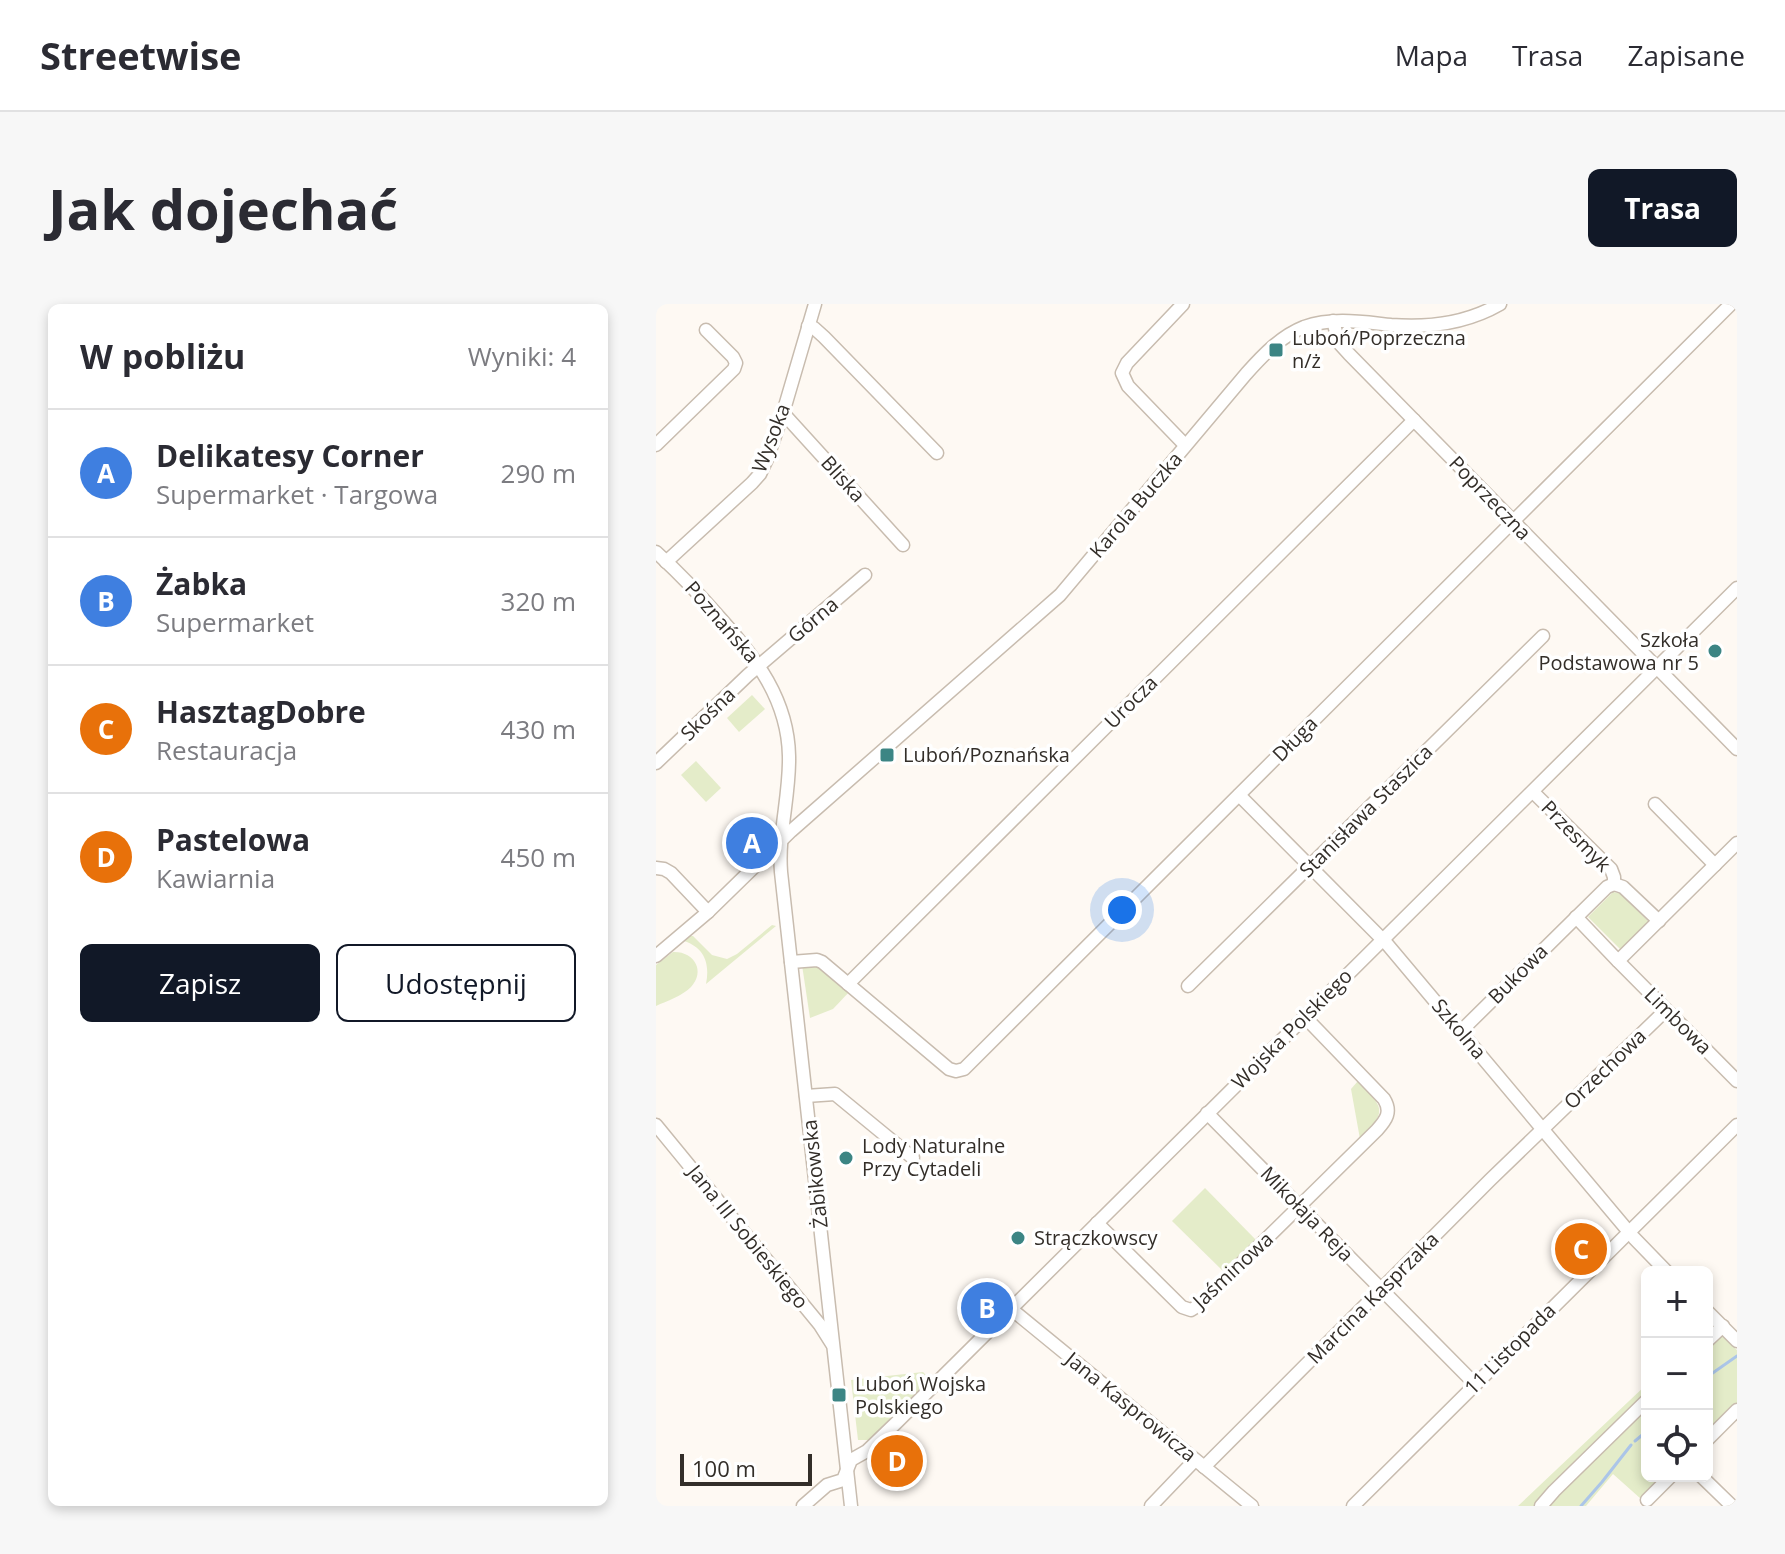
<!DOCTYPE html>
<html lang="pl">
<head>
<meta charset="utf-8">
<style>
	body { margin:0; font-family:"Open Sans",sans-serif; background:#f7f7f7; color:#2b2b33 }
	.controls { position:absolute; right:24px; bottom:24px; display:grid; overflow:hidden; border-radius:12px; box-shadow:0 4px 12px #0003 }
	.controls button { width:72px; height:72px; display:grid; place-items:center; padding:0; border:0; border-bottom:2px solid #e1e1e2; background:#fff; color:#2b2b33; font:40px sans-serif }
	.scale { position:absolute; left:24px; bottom:20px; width:132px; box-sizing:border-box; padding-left:8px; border:4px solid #332e29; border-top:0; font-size:22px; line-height:28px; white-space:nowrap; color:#332e29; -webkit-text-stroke:6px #fff; paint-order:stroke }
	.you { position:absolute; left:466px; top:606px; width:28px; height:28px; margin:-20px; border:6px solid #fff; border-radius:50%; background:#1a73e8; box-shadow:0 0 0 12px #1a73e833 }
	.badge { display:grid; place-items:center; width:52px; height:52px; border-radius:50%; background:#111827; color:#fff; font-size:26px; font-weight:700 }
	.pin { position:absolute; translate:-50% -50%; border:4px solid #fff; box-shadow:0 2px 8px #0006 }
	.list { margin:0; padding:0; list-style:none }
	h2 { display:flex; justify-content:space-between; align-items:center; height:104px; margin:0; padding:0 32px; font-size:34px }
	h2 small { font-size:26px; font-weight:400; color:#7c7c81 }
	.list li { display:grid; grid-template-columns:52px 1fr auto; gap:24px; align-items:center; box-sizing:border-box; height:128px; padding:0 32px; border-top:2px solid #e1e1e2 }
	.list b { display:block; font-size:30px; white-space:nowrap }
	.list p { margin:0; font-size:26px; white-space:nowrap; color:#7c7c81 }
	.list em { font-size:26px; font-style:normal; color:#7c7c81 }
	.actions { display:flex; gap:16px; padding:24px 32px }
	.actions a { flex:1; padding:18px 0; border:2px solid #111827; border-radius:12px; text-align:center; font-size:28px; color:#111827 }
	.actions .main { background:#111827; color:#fff }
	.icon { flex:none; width:44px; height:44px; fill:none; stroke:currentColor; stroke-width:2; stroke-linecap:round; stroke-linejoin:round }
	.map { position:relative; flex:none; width:1081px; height:1202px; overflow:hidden; border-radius:12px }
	header { display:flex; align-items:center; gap:48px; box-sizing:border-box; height:112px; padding:0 40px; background:#fff; border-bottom:2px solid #e1e1e2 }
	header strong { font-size:38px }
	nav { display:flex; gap:44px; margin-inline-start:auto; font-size:28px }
	.intro { display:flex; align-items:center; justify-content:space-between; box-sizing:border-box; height:192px; padding:0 48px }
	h1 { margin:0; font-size:56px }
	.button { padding:20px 36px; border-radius:12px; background:#111827; color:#fff; font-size:28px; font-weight:700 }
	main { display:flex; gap:48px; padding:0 48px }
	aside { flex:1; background:#fff; border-radius:12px; box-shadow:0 4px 12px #0003 }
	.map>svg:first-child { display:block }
	.green { fill:#e4ecc9 }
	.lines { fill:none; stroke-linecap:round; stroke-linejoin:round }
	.stream { stroke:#abc5e8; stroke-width:3 }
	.minor-casing { stroke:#c8bcaf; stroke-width:15 }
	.minor { stroke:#fff; stroke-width:12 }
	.poi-dot { fill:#3c8584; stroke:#fff; stroke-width:3 }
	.labels { text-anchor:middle; stroke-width:7; stroke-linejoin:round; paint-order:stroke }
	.poi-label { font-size:20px; fill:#332e29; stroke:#fff; text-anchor:start }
	.street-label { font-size:20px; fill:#332e29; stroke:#fff }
</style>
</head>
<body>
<header>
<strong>Streetwise</strong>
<nav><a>Mapa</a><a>Trasa</a><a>Zapisane</a></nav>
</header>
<div class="intro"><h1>Jak dojechać</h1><a class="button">Trasa</a></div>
<main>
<aside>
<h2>W pobliżu<small>Wyniki: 4</small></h2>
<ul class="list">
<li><span class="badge" style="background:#3f7fe0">A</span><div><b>Delikatesy Corner</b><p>Supermarket · Targowa</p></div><em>290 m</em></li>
<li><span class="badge" style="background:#3f7fe0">B</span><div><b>Żabka</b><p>Supermarket</p></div><em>320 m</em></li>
<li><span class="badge" style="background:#e8710a">C</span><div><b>HasztagDobre</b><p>Restauracja</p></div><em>430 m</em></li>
<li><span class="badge" style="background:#e8710a">D</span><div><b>Pastelowa</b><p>Kawiarnia</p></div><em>450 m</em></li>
</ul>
<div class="actions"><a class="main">Zapisz</a><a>Udostępnij</a></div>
</aside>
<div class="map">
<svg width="1081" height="1202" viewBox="0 0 1081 1202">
	<rect width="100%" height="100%" fill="#fef9f3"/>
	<g class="green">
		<polygon points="96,391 109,405 83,428 71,414"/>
		<polygon points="40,457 65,484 50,498 25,471"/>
		<polygon points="957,588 964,589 992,617 992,620 965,646 932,613"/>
		<path d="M116,621l4,1 -70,58c4,-20 -1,-36 -22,-43l2,-5h7l19,19 15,4 10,-5z"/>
		<path d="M17,648c21,-1 33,19 18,35 -9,9 -24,14 -35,19v-41z"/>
		<polygon points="146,661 161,661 194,687 177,705 154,714"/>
		<path d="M702,777c26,28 30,29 2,58l-9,-50z"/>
		<polygon points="549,884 600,936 568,968 516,917"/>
		<polygon points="1066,1032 1081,1046 1081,1099 1051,1129 1051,1041 1062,1033"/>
		<polygon points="267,1068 274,1075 213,1136 202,1136 195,1076"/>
		<polygon points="991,1080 991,1090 894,1185 879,1202 862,1202"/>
		<polygon points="991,1101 991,1172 1008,1172 985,1195 957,1170 930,1202 888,1202"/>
	</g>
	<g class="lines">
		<g class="stream">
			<polyline points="1051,1073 1081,1052"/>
			<polyline points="979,1137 991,1127"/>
			<polyline points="925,1202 946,1178 975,1141"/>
		</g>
		<g class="minor-casing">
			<g id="minor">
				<polyline points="527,0 471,59 466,69 472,82 529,141"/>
				<polyline points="677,17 683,39 693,50 1081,445"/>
				<polyline points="152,22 158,24 168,33 281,149"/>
				<polyline points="127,109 247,241"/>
				<polyline points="0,141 78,65 80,59 77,53 50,26"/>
				<path d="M0,248c23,21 44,43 64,66 36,40 68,82 69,138 1,39 -11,77 -8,116l70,634"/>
				<polyline points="10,258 96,179 104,170 111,155 127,109 159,0"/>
				<polyline points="0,459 92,371 209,271"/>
				<polyline points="877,488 955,565 958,573 958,580"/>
				<polyline points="583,491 731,640 978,934 1011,968"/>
				<polyline points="999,500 1059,561"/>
				<polyline points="0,564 8,565 15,569 52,608"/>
				<polyline points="958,580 967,583 1003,617"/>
				<polyline points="920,613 962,657 1081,539"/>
				<path d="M0,652l52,-44 83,-81 269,-236 186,-221c17,-19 35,-38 58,-47 29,-10 58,-5 87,-2 37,3 76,-2 109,-21"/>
				<polyline points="962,657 1081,777"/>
				<polyline points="135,658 161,656 166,658 293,765 300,767 308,765 1075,0"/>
				<polyline points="192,680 758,116"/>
				<polyline points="532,682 887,332"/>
				<polyline points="805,727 951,583 958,580"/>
				<polyline points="150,792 179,790 257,854"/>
				<polyline points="551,809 819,1080"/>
				<polyline points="0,821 164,1021 176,1040"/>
				<path d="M441,919l85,84 9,3 8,-5 178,-175c9,-10 15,-18 7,-31l-80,-83"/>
				<polyline points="354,1004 596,1202"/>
				<polyline points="1051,1007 1081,1037"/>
				<polyline points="1051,1037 1067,1022"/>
				<polyline points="1051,1136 1081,1106"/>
				<polyline points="548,1163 834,876 1010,706"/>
				<polyline points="1045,1172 1076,1202"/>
				<polyline points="991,1196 1015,1172"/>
				<polyline points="147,1202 171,1181 187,1176 195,1156 211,1147 240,1119 1081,284"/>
				<polyline points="495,1202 539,1156"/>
				<polyline points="697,1202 1081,821"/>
				<polyline points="885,1202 898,1187 991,1096"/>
			</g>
		</g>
		<use href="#minor" class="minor"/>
	</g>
	<g class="poi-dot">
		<rect x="612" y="38" width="16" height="16" rx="4"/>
		<circle cx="1059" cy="347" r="8"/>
		<rect x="223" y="443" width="16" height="16" rx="4"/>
		<circle cx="190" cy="854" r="8"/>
		<circle cx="362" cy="934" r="8"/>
		<rect x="175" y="1083" width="16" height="16" rx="4"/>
	</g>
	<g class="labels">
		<g class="poi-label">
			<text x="636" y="41">Luboń/Poprzeczna<tspan x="636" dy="23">n/ż</tspan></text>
			<text x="1043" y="343" text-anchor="end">Szkoła<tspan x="1043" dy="23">Podstawowa nr 5</tspan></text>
			<text x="247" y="458">Luboń/Poznańska</text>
			<text x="206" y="849">Lody Naturalne<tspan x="206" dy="23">Przy Cytadeli</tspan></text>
			<text x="378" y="941">Strączkowscy</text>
			<text x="199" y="1087">Luboń Wojska<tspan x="199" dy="23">Polskiego</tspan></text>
		</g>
		<g class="street-label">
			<text transform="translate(115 134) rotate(-69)" y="7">Wysoka</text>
			<text transform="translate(187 175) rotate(48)" y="7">Bliska</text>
			<text transform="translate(834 194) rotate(46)" y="7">Poprzeczna</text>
			<text transform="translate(480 201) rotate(-50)" y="7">Karola Buczka</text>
			<text transform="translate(157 316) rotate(-40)" y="7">Górna</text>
			<text transform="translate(66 318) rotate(49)" y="7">Poznańska</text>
			<text transform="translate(475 398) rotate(-45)" y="7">Urocza</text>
			<text transform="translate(52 410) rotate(-44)" y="7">Skośna</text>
			<text transform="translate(639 435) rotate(-45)" y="7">Długa</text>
			<text transform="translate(710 507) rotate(-45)" y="7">Stanisława Staszica</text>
			<text transform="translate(920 532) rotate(46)" y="7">Przesmyk</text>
			<text transform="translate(862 670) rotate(-45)" y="7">Bukowa</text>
			<text transform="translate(1022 717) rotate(45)" y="7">Limbowa</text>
			<text transform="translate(636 725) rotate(-45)" y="7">Wojska Polskiego</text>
			<text transform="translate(803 725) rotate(50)" y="7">Szkolna</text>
			<text transform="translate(949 765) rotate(-44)" y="7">Orzechowa</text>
			<text transform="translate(159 870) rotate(-96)" y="7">Żabikowska</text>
			<text transform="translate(651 910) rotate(46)" y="7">Mikołaja Reja</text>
			<text transform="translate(92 933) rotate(51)" y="7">Jana III Sobieskiego</text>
			<text transform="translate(577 966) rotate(-43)" y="7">Jaśminowa</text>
			<text transform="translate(717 994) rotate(-45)" y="7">Marcina Kasprzaka</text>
			<text transform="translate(854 1045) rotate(-45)" y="7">11 Listopada</text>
			<text transform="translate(475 1103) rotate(39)" y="7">Jana Kasprowicza</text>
		</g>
	</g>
</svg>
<div class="controls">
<button>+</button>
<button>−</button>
<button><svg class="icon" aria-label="locate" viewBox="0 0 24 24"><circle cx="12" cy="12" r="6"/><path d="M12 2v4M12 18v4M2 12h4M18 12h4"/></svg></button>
</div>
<div class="scale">100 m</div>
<div class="you"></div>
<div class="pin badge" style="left:96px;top:539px;background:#3f7fe0">A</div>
<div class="pin badge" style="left:331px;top:1004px;background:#3f7fe0">B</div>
<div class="pin badge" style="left:925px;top:945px;background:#e8710a">C</div>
<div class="pin badge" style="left:241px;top:1157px;background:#e8710a">D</div>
</div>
</main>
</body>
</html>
